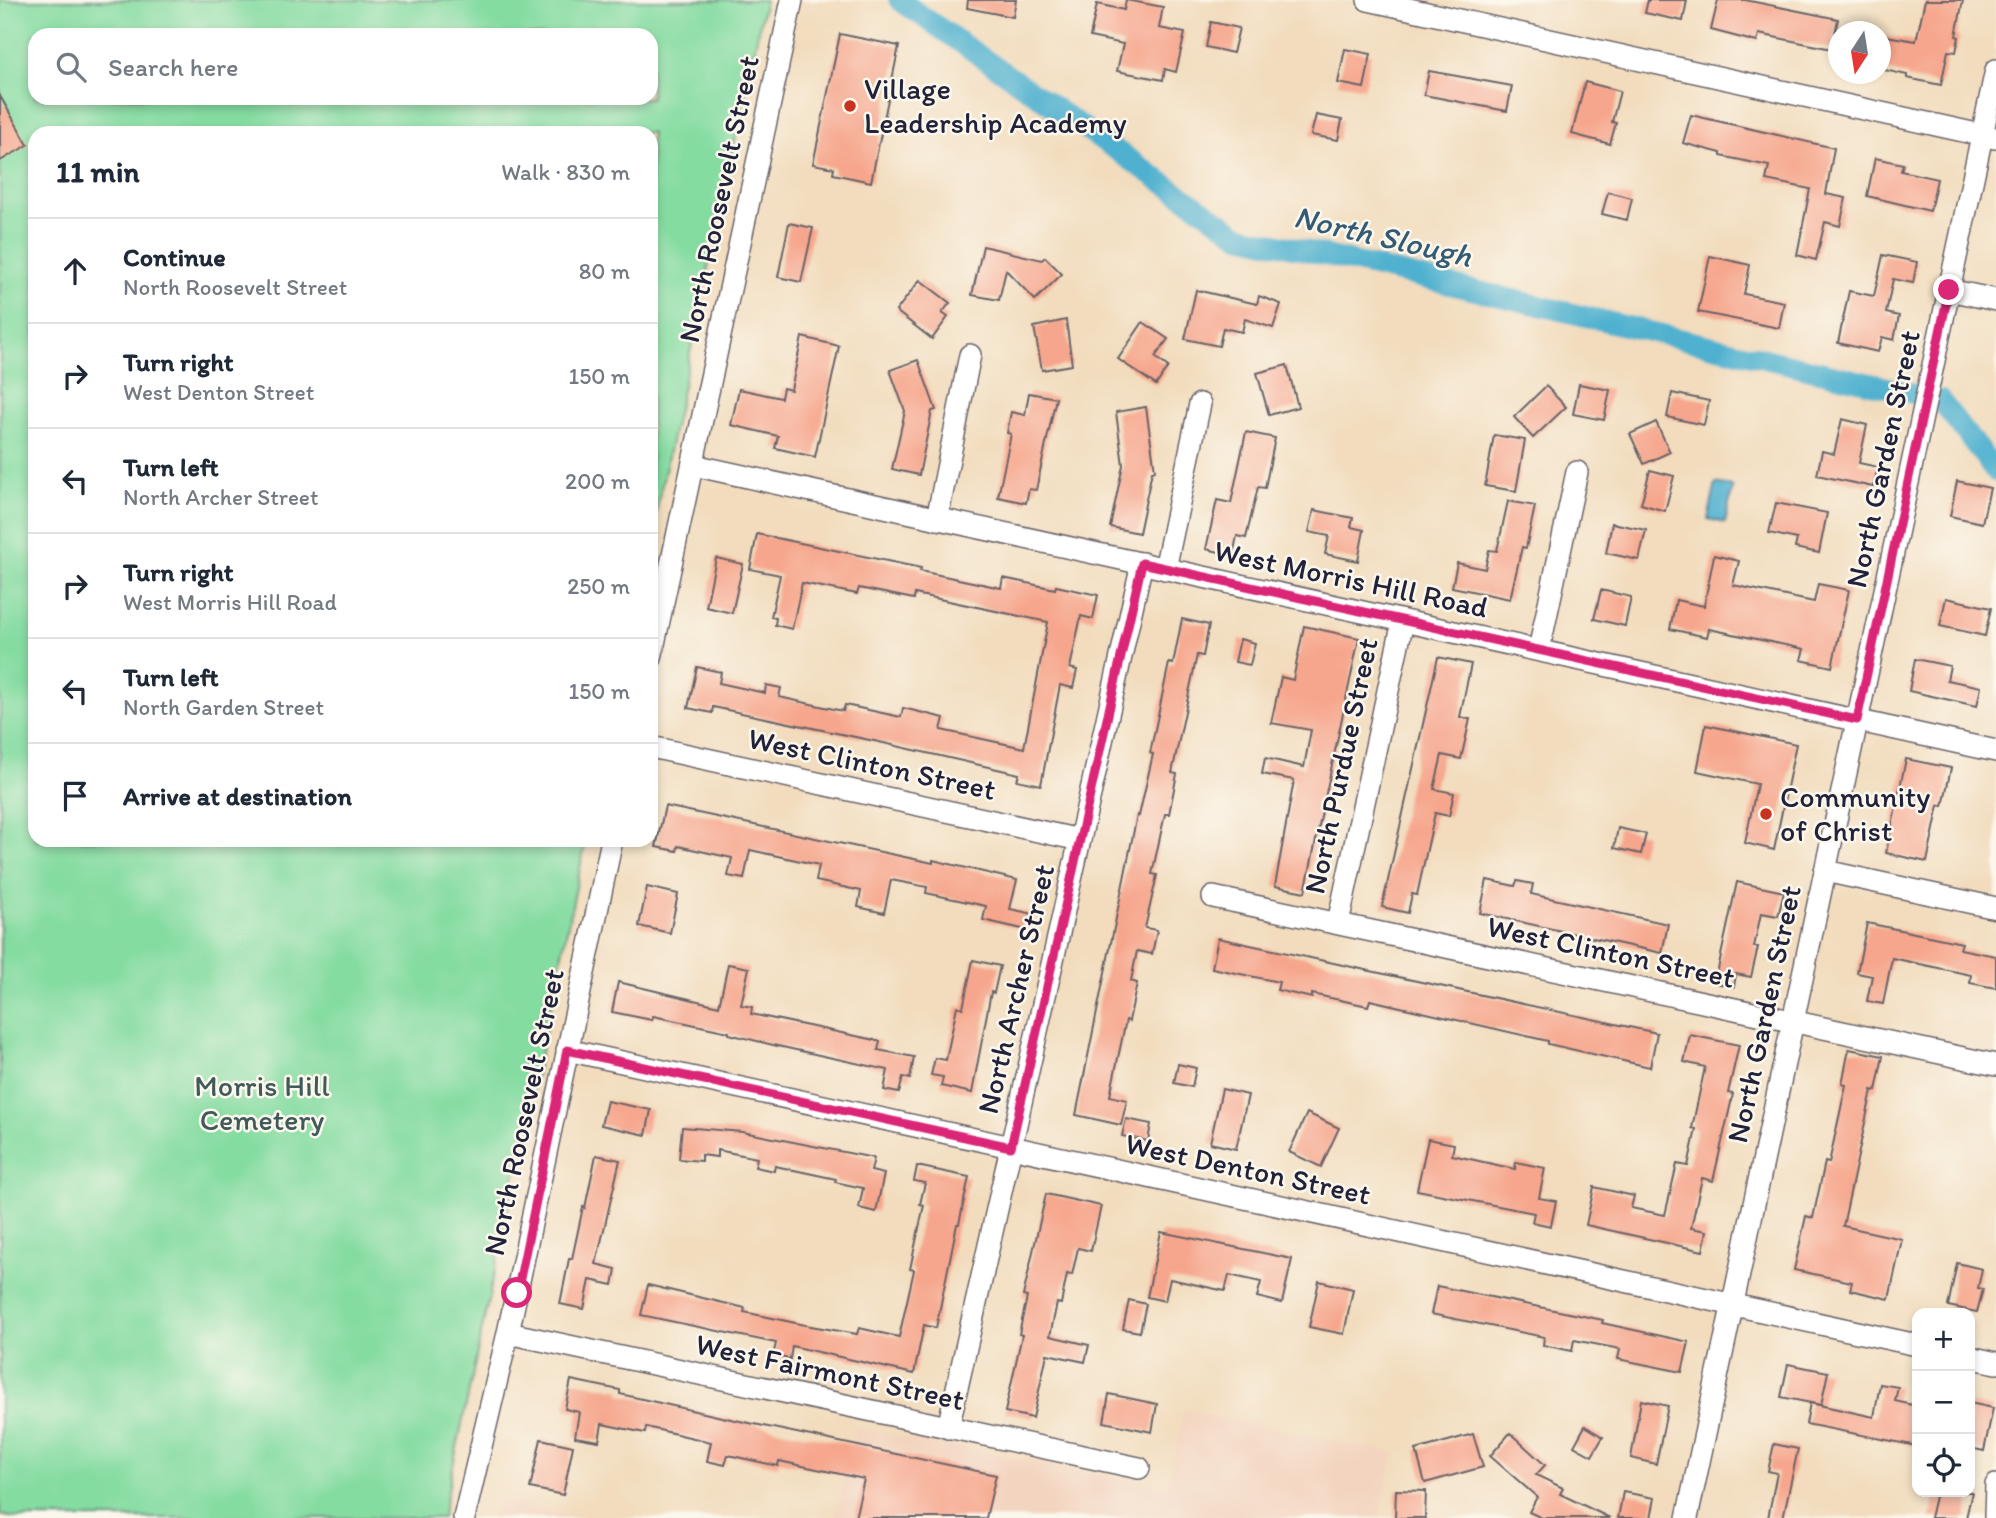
<!DOCTYPE html>
<html lang="en">
<head>
<meta charset="utf-8">
<style>
	body { margin:0; font-family:Itim,sans-serif; background:#f2f2f3; color:#1f2937 }
	.controls { position:absolute; right:21px; bottom:21px; display:grid; overflow:hidden; border-radius:14px; box-shadow:0 4px 10px #0003 }
	.controls button { width:63px; height:63px; display:grid; place-items:center; padding:0; border:0; border-bottom:2px solid #e0e1e3; background:#fff; color:#1f2937; font:35px sans-serif }
	.compass { position:absolute; left:1828px; top:21px; width:63px; height:63px; border-radius:50%; background:#fff; box-shadow:0 4px 10px #0003; rotate:192deg }
	.stop { position:absolute; width:21px; height:21px; margin:-16px; border:5px solid #db2777; border-radius:50%; background:#fff }
	.stop.end { background:#db2777; border-color:#fff; box-shadow:0 2px 7px #0008 }
	.list { margin:0; padding:0; list-style:none }
	h2 { display:flex; justify-content:space-between; align-items:center; height:91px; margin:0; padding:0 28px; font-size:30px }
	h2 small { font-size:23px; font-weight:400; color:#747a83 }
	.list li { display:grid; grid-template-columns:46px 1fr auto; gap:21px; align-items:center; box-sizing:border-box; height:105px; padding:0 28px; border-top:2px solid #e0e1e3 }
	.list b { display:block; font-size:26px; white-space:nowrap }
	.list p { margin:0; font-size:23px; white-space:nowrap; color:#747a83 }
	.list em { font-size:23px; font-style:normal; color:#747a83 }
	.icon { flex:none; width:38px; height:38px; fill:none; stroke:currentColor; stroke-width:2; stroke-linecap:round; stroke-linejoin:round }
	.map { position:relative; flex:none; width:1996px; height:1518px; overflow:hidden }
	.search { position:absolute; background:#fff; box-shadow:0 4px 10px #0003; left:28px; top:28px; width:630px; height:77px; display:flex; align-items:center; gap:18px; box-sizing:border-box; padding:0 24px; border-radius:21px; color:#747a83; font-size:26px }
	.panel { position:absolute; background:#fff; box-shadow:0 4px 10px #0003; left:28px; top:126px; width:630px; height:721px; border-radius:21px }
	.map>svg:first-child { display:block }
	.built { fill:#f3d4bf }
	.green { fill:#85dca1; stroke:#547f6e; stroke-width:2; fill-rule:evenodd }
	.water { fill:#50b1cf; stroke:#396a85; stroke-width:2 }
	.lines { fill:none; stroke-linecap:round; stroke-linejoin:round }
	.canal { stroke:#50b1cf; stroke-width:21 }
	.building { fill:#f6a68c }
	.minor-casing { stroke:#6b6368; stroke-width:24 }
	.minor { stroke:#fff; stroke-width:21 }
	.route { stroke:#db2777; stroke-width:9 }
	.poi-dot { fill:#c8321e; stroke:#fbf7ec; stroke-width:2.5 }
	.labels { text-anchor:middle; stroke-width:5; stroke-linejoin:round; paint-order:stroke }
	.poi-label { font-size:30px; fill:#22223b; stroke:#fbf7ec; text-anchor:start }
	.street-label { font-size:30px; fill:#22223b; stroke:#fbf7ec }
	.park-label { font-size:30px; fill:#405a5a; stroke:#fbf7ec }
	.water-label { font-size:32px; font-style:italic; fill:#345b76; stroke:#fbf7ec }
</style>
</head>
<body>
<div class="map">
<svg width="1996" height="1518" viewBox="0 0 1996 1518">
	<rect width="100%" height="100%" fill="#fbf7ec"/>
	<filter id="ink" filterUnits="userSpaceOnUse"><feTurbulence type="fractalNoise" baseFrequency=".0143" numOctaves="2"/><feDisplacementMap in="SourceGraphic" scale="14" xChannelSelector="R" yChannelSelector="G"/><feConvolveMatrix kernelMatrix="1 2 1 2 8 2 1 2 1" color-interpolation-filters="sRGB"/></filter>
	<filter id="wash" filterUnits="userSpaceOnUse"><feTurbulence type="fractalNoise" baseFrequency=".00686" numOctaves="4" result="noise"/><feDisplacementMap in="SourceGraphic" scale="28" xChannelSelector="R" yChannelSelector="G"/><feGaussianBlur stdDeviation="1.57" result="paint"/><feColorMatrix in="noise" values="0 0 0 0 0 0 0 0 0 0 0 0 0 0 0 0 0 1.4 0 .05"/><feComposite in="paint" operator="in"/></filter>
	<g filter="url(#wash)">
		<rect width="100%" height="100%" fill="#f2dcbd"/>
		<g class="built">
			<polygon points="1184,1410 1394,1453 1379,1518 835,1518 855,1428 1167,1487"/>
			<polygon points="497,1501 574,1518 493,1518"/>
		</g>
		<path class="green" d="M0,0h765l-114,536v-403h-616v707h551l-144,678h-426l-16,-3zM35,35h616v63h-616z"/>
		<polygon class="water" points="1716,483 1733,487 1725,523 1708,519"/>
		<g class="lines">
			<g class="canal">
				<polyline points="899,0 1239,235 1915,394"/>
				<polyline points="1940,400 1996,472"/>
			</g>
		</g>
		<g id="blocks">
			<g class="building">
				<polygon points="968,0 1016,0 1013,17 967,8"/>
				<polygon points="1126,0 1163,7 1159,28 1185,33 1176,72 1165,69 1163,80 1117,71 1123,44 1090,37 1097,4 1124,10"/>
				<polygon points="1648,0 1687,0 1683,21 1645,13"/>
				<polygon points="1718,0 1745,0 1838,19 1832,49 1759,34 1757,42 1711,30"/>
				<polygon points="1925,0 1963,0 1956,36 1959,37 1956,52 1948,51 1941,85 1907,78 1907,75 1880,69 1880,35 1916,41"/>
				<polygon points="1211,22 1239,28 1233,53 1206,47"/>
				<polygon points="840,34 899,46 871,182 833,174 834,168 813,164"/>
				<polygon points="1345,49 1371,54 1364,88 1338,83"/>
				<polygon points="1429,71 1512,86 1507,111 1424,95"/>
				<polygon points="1585,82 1620,91 1612,122 1616,123 1610,144 1572,134"/>
				<polygon points="0,96 28,145 0,161"/>
				<polygon points="1316,115 1342,120 1338,140 1311,135"/>
				<polygon points="1691,115 1834,148 1826,194 1846,198 1840,226 1825,222 1816,260 1797,255 1810,189 1766,180 1769,166 1721,156 1721,153 1683,143"/>
				<polygon points="1875,158 1903,164 1901,171 1937,179 1930,211 1867,196"/>
				<polygon points="1608,192 1632,198 1627,220 1602,214"/>
				<polygon points="789,223 813,228 801,282 778,277"/>
				<polygon points="983,246 1042,260 1045,257 1062,274 1035,300 1006,270 999,300 972,295"/>
				<polygon points="1883,255 1917,262 1913,283 1893,279 1886,313 1899,316 1894,340 1882,337 1878,352 1838,343 1849,291 1874,296"/>
				<polygon points="1710,256 1750,265 1744,294 1784,302 1779,328 1698,312"/>
				<polygon points="920,280 950,303 942,313 948,317 932,339 896,311"/>
				<polygon points="1196,290 1257,304 1259,296 1281,304 1273,328 1245,319 1242,332 1223,328 1219,346 1185,339"/>
				<polygon points="1066,320 1072,365 1042,370 1034,327"/>
				<polygon points="1143,322 1168,339 1155,357 1168,367 1156,385 1118,359"/>
				<polygon points="802,337 839,346 815,457 775,448 778,436 731,425 739,389 781,398 783,388 791,390"/>
				<polygon points="918,360 936,410 932,411 919,475 892,469 905,411 890,370"/>
				<polygon points="1287,365 1298,407 1269,415 1257,373"/>
				<polygon points="1579,384 1610,390 1604,420 1573,414"/>
				<polygon points="1546,386 1566,407 1533,438 1514,417"/>
				<polygon points="1029,393 1056,398 1036,490 1029,489 1026,503 998,497 1011,434 1007,433 1011,412 1025,415"/>
				<polygon points="1672,393 1709,401 1704,425 1667,417"/>
				<polygon points="1146,407 1155,471 1152,471 1139,533 1110,527 1123,465 1116,412"/>
				<polygon points="1842,419 1867,425 1859,463 1878,467 1873,487 1817,475 1822,451 1834,454"/>
				<polygon points="1656,422 1670,452 1644,464 1630,434"/>
				<polygon points="1246,432 1275,438 1265,488 1258,487 1246,538 1237,536 1233,555 1206,549 1217,500 1231,503"/>
				<polygon points="1494,435 1525,440 1516,491 1485,486"/>
				<polygon points="1650,470 1674,476 1665,511 1641,504"/>
				<polygon points="1957,481 1990,488 1982,523 1950,516"/>
				<polygon points="1508,501 1535,506 1526,548 1522,547 1510,599 1452,587 1457,563 1485,569 1489,550 1497,551"/>
				<polygon points="1776,503 1827,513 1819,553 1795,548 1797,539 1769,533"/>
				<polygon points="1314,510 1353,518 1351,527 1364,530 1358,561 1325,554 1329,536 1309,532"/>
				<polygon points="1612,523 1646,530 1639,560 1606,553"/>
				<polygon points="757,534 921,568 920,571 1001,588 1003,578 1055,589 1056,586 1098,595 1093,619 1081,616 1070,668 1077,670 1073,688 1060,685 1041,785 1017,780 1019,774 879,742 713,707 712,713 688,708 697,667 721,672 719,683 765,693 766,685 781,688 779,697 843,711 845,705 901,717 903,708 944,718 941,730 1024,748 1048,622 915,594 914,599 859,588 857,594 802,583 792,629 775,625 776,618 771,617 780,575 750,569"/>
				<polygon points="1714,555 1739,561 1733,585 1814,602 1818,584 1849,590 1832,667 1801,660 1804,649 1709,629 1707,637 1670,629 1676,600 1704,606"/>
				<polygon points="716,558 743,564 732,613 706,607"/>
				<polygon points="1601,590 1631,597 1625,626 1594,619"/>
				<polygon points="1946,598 1991,608 1985,636 1940,626"/>
				<polygon points="1182,619 1209,625 1203,656 1197,655 1172,773 1177,774 1169,814 1165,814 1152,874 1157,875 1145,928 1157,930 1152,954 1137,951 1131,981 1137,983 1129,1021 1126,1020 1110,1096 1127,1100 1121,1125 1076,1115 1137,815 1139,816 1153,754 1150,753 1169,663 1173,664"/>
				<polygon points="1304,626 1359,638 1305,892 1275,886 1294,780 1262,774 1265,758 1304,767 1311,730 1271,723 1281,677 1293,680"/>
				<polygon points="1240,639 1255,643 1250,665 1235,662"/>
				<polygon points="1438,657 1471,664 1460,717 1470,719 1461,759 1442,755 1434,789 1454,793 1449,816 1435,813 1417,895 1412,894 1408,913 1382,907"/>
				<polygon points="1915,659 1950,666 1947,680 1981,687 1977,706 1909,691"/>
				<polygon points="1706,725 1796,744 1774,850 1745,843 1757,784 1697,771"/>
				<polygon points="1906,759 1951,768 1943,806 1939,805 1927,862 1886,853"/>
				<polygon points="665,806 933,863 933,860 1017,880 1010,909 1034,914 1031,931 983,920 986,906 926,893 927,887 891,880 884,913 858,907 861,891 816,881 819,865 750,850 744,879 728,876 732,858 678,846 677,851 656,847"/>
				<polygon points="1618,828 1646,834 1641,854 1614,848"/>
				<polygon points="1487,880 1515,886 1517,881 1533,884 1531,894 1668,924 1662,953 1480,913"/>
				<polygon points="1737,882 1784,892 1778,916 1761,913 1754,947 1758,947 1751,977 1736,974 1734,987 1715,983"/>
				<polygon points="647,887 678,894 670,933 639,926"/>
				<polygon points="1867,923 1962,943 1960,949 1996,956 1996,988 1970,983 1971,975 1892,958 1883,1004 1867,1001 1872,976 1857,973"/>
				<polygon points="1218,938 1657,1033 1650,1067 1548,1044 1548,1041 1370,1000 1368,1006 1312,994 1312,998 1277,990 1279,982 1212,968"/>
				<polygon points="973,960 1000,966 994,993 991,992 972,1093 941,1086 943,1077 931,1075 935,1058 946,1060 957,1006 963,1008"/>
				<polygon points="728,964 749,968 741,1005 752,1007 751,1014 880,1041 878,1050 914,1057 910,1079 903,1077 899,1093 884,1090 888,1070 773,1045 729,1034 729,1032 653,1016 652,1020 612,1012 618,982 719,1006"/>
				<polygon points="1690,1035 1739,1045 1728,1093 1733,1094 1713,1181 1702,1178 1691,1228 1707,1231 1703,1251 1586,1225 1594,1187 1634,1196 1631,1208 1665,1215 1677,1164 1688,1166 1696,1129 1692,1128 1705,1067 1684,1062"/>
				<polygon points="1849,1049 1883,1056 1876,1091 1872,1090 1843,1226 1902,1239 1889,1299 1850,1290 1852,1282 1794,1270 1806,1216 1813,1218 1825,1162 1829,1163 1846,1085 1842,1084"/>
				<polygon points="1178,1064 1196,1068 1192,1087 1174,1083"/>
				<polygon points="1222,1089 1248,1095 1236,1149 1210,1143"/>
				<polygon points="607,1101 651,1110 646,1135 601,1125"/>
				<polygon points="1307,1113 1339,1128 1321,1167 1289,1152"/>
				<polygon points="1126,1119 1151,1124 1148,1141 1122,1136"/>
				<polygon points="682,1127 743,1132 874,1158 871,1171 884,1174 876,1212 859,1208 863,1188 835,1182 836,1179 775,1166 774,1171 755,1167 757,1158 717,1150 717,1157 701,1155 701,1161 679,1159"/>
				<polygon points="1428,1139 1454,1144 1452,1155 1515,1169 1516,1162 1545,1168 1539,1198 1556,1201 1551,1226 1532,1222 1534,1213 1417,1190"/>
				<polygon points="596,1155 620,1160 596,1264 616,1269 613,1285 590,1280 584,1309 560,1304 569,1259 572,1259 583,1207 585,1208"/>
				<polygon points="917,1166 969,1177 959,1224 957,1224 936,1328 924,1325 914,1374 792,1346 790,1359 773,1356 776,1343 641,1315 648,1285 745,1308 744,1312 805,1325 857,1334 859,1328 899,1337 914,1270 910,1269 924,1205 920,1204 925,1183 914,1181"/>
				<polygon points="1046,1194 1101,1206 1091,1251 1078,1248 1072,1275 1067,1274 1061,1304 1057,1303 1050,1336 1089,1345 1085,1362 1047,1354 1033,1418 1005,1412 1022,1335 1019,1334 1027,1297 1023,1296"/>
				<polygon points="1161,1232 1292,1259 1282,1303 1257,1297 1261,1282 1229,1275 1225,1291 1170,1279 1165,1301 1147,1297"/>
				<polygon points="1957,1263 1982,1269 1978,1288 1983,1289 1977,1312 1948,1306"/>
				<polygon points="1319,1281 1353,1289 1344,1334 1309,1327"/>
				<polygon points="1437,1286 1603,1320 1602,1323 1689,1342 1682,1372 1618,1359 1620,1349 1574,1340 1572,1351 1543,1345 1544,1337 1431,1314"/>
				<polygon points="1129,1300 1146,1304 1140,1332 1123,1329"/>
				<polygon points="1788,1364 1828,1372 1821,1405 1781,1397"/>
				<polygon points="571,1380 620,1390 620,1394 735,1420 996,1475 986,1518 855,1518 864,1479 779,1461 778,1466 728,1455 725,1465 707,1461 711,1442 646,1427 645,1433 602,1424 599,1441 575,1437 579,1412 565,1409"/>
				<polygon points="1880,1384 1898,1387 1895,1401 1917,1406 1917,1446 1806,1424 1810,1403 1874,1417"/>
				<polygon points="1109,1394 1157,1404 1152,1432 1104,1422"/>
				<polygon points="1641,1400 1668,1406 1656,1464 1631,1458"/>
				<polygon points="1970,1403 1993,1408 1984,1451 1970,1448"/>
				<polygon points="1585,1426 1603,1437 1592,1456 1574,1446"/>
				<polygon points="1510,1433 1545,1465 1536,1475 1563,1488 1560,1494 1610,1518 1542,1518 1529,1512 1537,1497 1490,1456"/>
				<polygon points="1473,1434 1483,1467 1425,1483 1416,1450"/>
				<polygon points="541,1439 573,1446 563,1495 530,1488"/>
				<polygon points="1774,1444 1798,1449 1783,1518 1768,1518 1777,1473 1768,1471"/>
				<polygon points="1396,1490 1426,1491 1425,1518 1395,1518"/>
				<polygon points="1623,1492 1655,1498 1651,1518 1618,1518"/>
				<polygon points="1936,1492 1972,1492 1966,1518 1930,1518"/>
			</g>
		</g>
	</g>
	<g filter="url(#ink)">
		<use href="#blocks" fill-opacity="0" stroke="#6b6368" stroke-width="2"/>
		<g class="lines">
			<g class="minor-casing">
				<g id="minor">
					<polyline points="1368,0 1995,138"/>
					<polyline points="1949,290 1996,300"/>
					<polyline points="693,465 1996,751"/>
					<polyline points="937,519 970,355"/>
					<polyline points="1165,569 1200,404"/>
					<polyline points="1539,650 1577,472"/>
					<polyline points="651,658 792,0"/>
					<polyline points="651,747 1080,840"/>
					<polyline points="1825,871 1996,908"/>
					<polyline points="1213,897 1996,1065"/>
					<polyline points="1338,923 1403,621"/>
					<polyline points="567,1050 1917,1345"/>
					<polyline points="508,1333 1139,1468"/>
					<polyline points="1970,1357 1996,1363"/>
					<polyline points="948,1428 1142,563"/>
					<polyline points="464,1518 508,1333 612,840"/>
					<polyline points="1687,1518 1996,70"/>
					<polyline points="1995,1518 1996,1485"/>
				</g>
			</g>
			<use href="#minor" class="minor"/>
		</g>
	</g>
	<g class="lines" filter="url(#ink)">
		<polyline class="route" points="517,1293 567,1050 1011,1147 1142,563 1857,720 1949,290"/>
	</g>
	<g class="poi-dot">
		<circle cx="850" cy="106" r="7"/>
		<circle cx="1766" cy="814" r="7"/>
	</g>
	<g class="labels">
		<g class="poi-label">
			<text x="864" y="99">Village<tspan x="864" dy="34">Leadership Academy</tspan></text>
			<text x="1780" y="807">Community<tspan x="1780" dy="34">of Christ</tspan></text>
		</g>
		<g class="street-label">
			<text transform="translate(719 199) rotate(-78)" y="10">North Roosevelt Street</text>
			<text transform="translate(1883 459) rotate(-78)" y="10">North Garden Street</text>
			<text transform="translate(1351 579) rotate(12)" y="10">West Morris Hill Road</text>
			<text transform="translate(872 764) rotate(12)" y="10">West Clinton Street</text>
			<text transform="translate(1341 766) rotate(-78)" y="10">North Purdue Street</text>
			<text transform="translate(1611 952) rotate(12)" y="10">West Clinton Street</text>
			<text transform="translate(1016 989) rotate(-77)" y="10">North Archer Street</text>
			<text transform="translate(1764 1014) rotate(-78)" y="10">North Garden Street</text>
			<text transform="translate(524 1112) rotate(-78)" y="10">North Roosevelt Street</text>
			<text transform="translate(1248 1169) rotate(12)" y="10">West Denton Street</text>
			<text transform="translate(830 1372) rotate(12)" y="10">West Fairmont Street</text>
		</g>
		<g class="park-label">
			<text x="262" y="1096">Morris Hill<tspan x="262" dy="34">Cemetery</tspan></text>
		</g>
		<g class="water-label">
			<text transform="translate(1383 236) rotate(13)" y="11">North Slough</text>
		</g>
	</g>
</svg>
<div class="controls">
<button>+</button>
<button>−</button>
<button><svg class="icon" aria-label="locate" viewBox="0 0 24 24"><circle cx="12" cy="12" r="6"/><path d="M12 2v4M12 18v4M2 12h4M18 12h4"/></svg></button>
</div>
<svg class="compass" viewBox="-18 -18 36 36"><path d="M0-13l5 13h-10z" fill="#e53935"/><path d="M0 13l5-13h-10z" fill="#747a83"/></svg>
<div class="stop" style="left:517px;top:1293px"></div>
<div class="stop end" style="left:1949px;top:290px"></div>
<div class="search"><svg class="icon" aria-label="search" viewBox="0 0 24 24"><circle cx="10" cy="10" r="6"/><path d="M15 15l6 6"/></svg>Search here</div>
<section class="panel">
<h2>11 min<small>Walk · 830 m</small></h2>
<ul class="list">
<li><svg class="icon" aria-label="ahead" viewBox="0 0 24 24"><path d="M12 20V5M6 11l6-6 6 6"/></svg><div><b>Continue</b><p>North Roosevelt Street</p></div><em>80 m</em></li>
<li><svg class="icon" aria-label="right" viewBox="0 0 24 24"><path d="M7 20v-9h11M14 6l5 5-5 5"/></svg><div><b>Turn right</b><p>West Denton Street</p></div><em>150 m</em></li>
<li><svg class="icon" aria-label="left" viewBox="0 0 24 24"><path d="M17 20v-9H6M10 6l-5 5 5 5"/></svg><div><b>Turn left</b><p>North Archer Street</p></div><em>200 m</em></li>
<li><svg class="icon" aria-label="right" viewBox="0 0 24 24"><path d="M7 20v-9h11M14 6l5 5-5 5"/></svg><div><b>Turn right</b><p>West Morris Hill Road</p></div><em>250 m</em></li>
<li><svg class="icon" aria-label="left" viewBox="0 0 24 24"><path d="M17 20v-9H6M10 6l-5 5 5 5"/></svg><div><b>Turn left</b><p>North Garden Street</p></div><em>150 m</em></li>
<li><svg class="icon" aria-label="arrive" viewBox="0 0 24 24"><path d="M6 21V4h12l-3 4 3 4H6"/></svg><div><b>Arrive at destination</b></div></li>
</ul>
</section>
</div>
</body>
</html>
